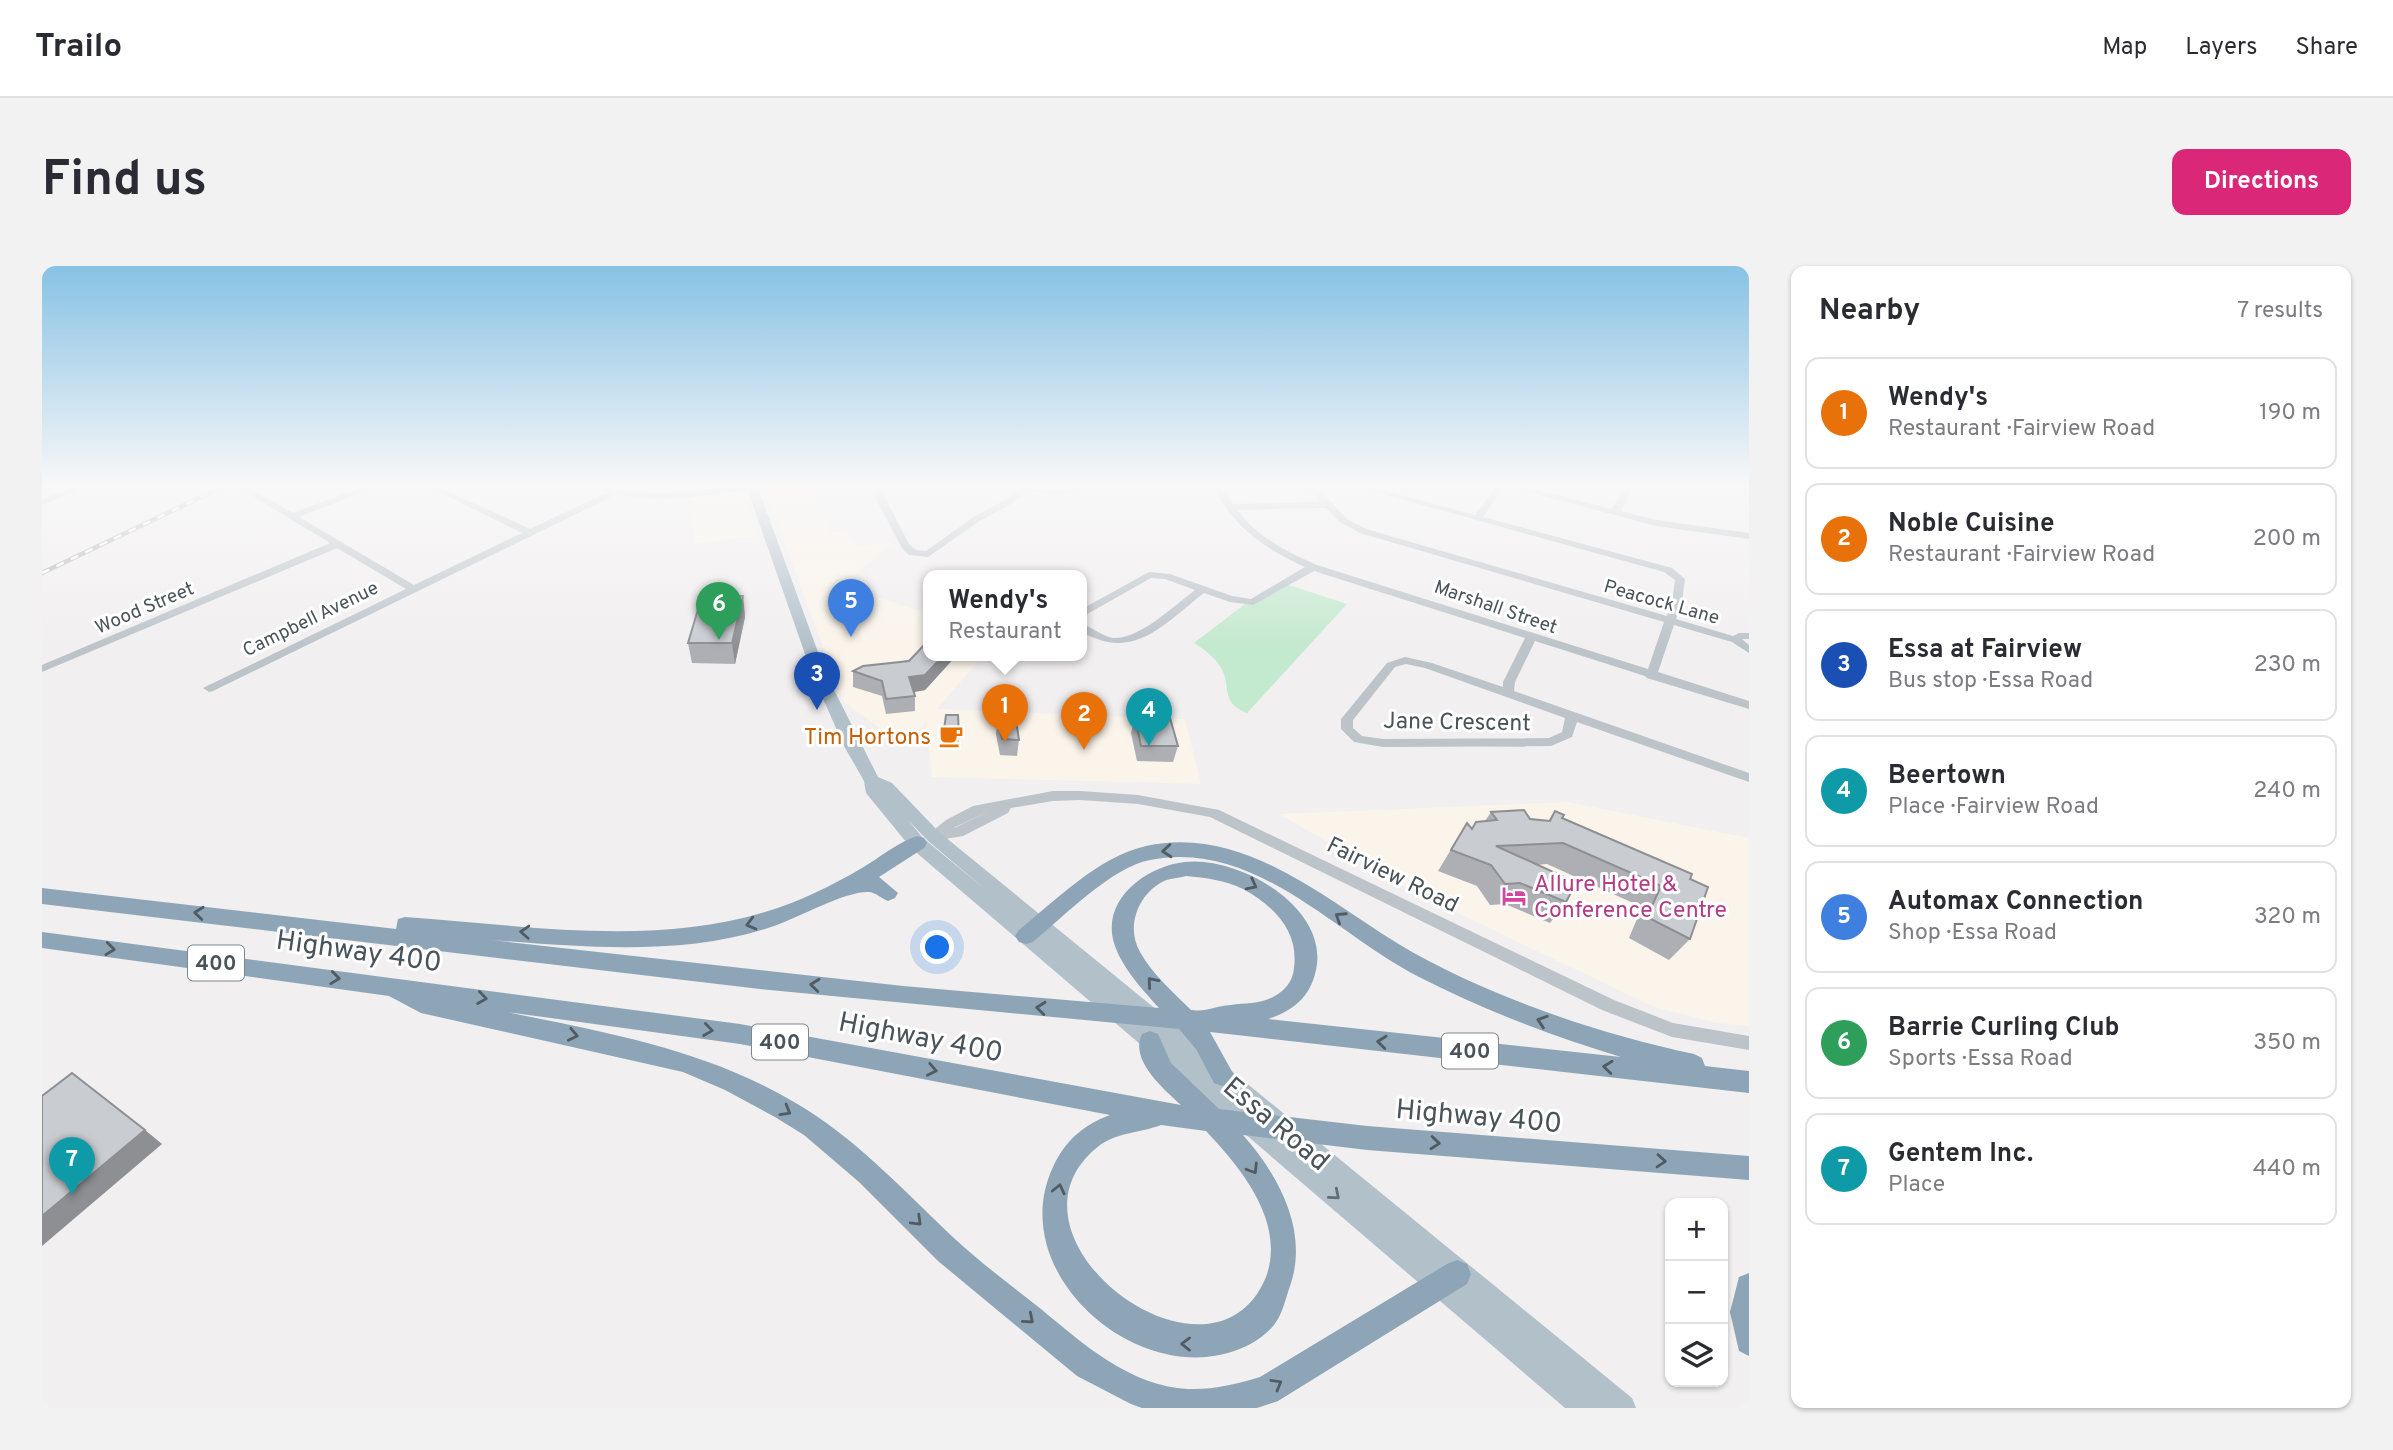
<!DOCTYPE html>
<html lang="en">
<head>
<meta charset="utf-8">
<style>
	body { margin:0; font-family:Overpass,sans-serif; background:#f2f2f3; color:#2b2b33 }
	.controls { position:absolute; right:21px; bottom:21px; display:grid; overflow:hidden; border-radius:14px; box-shadow:0 2px 5px #0004 }
	.controls button { width:63px; height:63px; display:grid; place-items:center; padding:0; border:0; border-bottom:2px solid #e1e1e2; background:#fff; color:#2b2b33; font:35px sans-serif }
	.you { position:absolute; left:896px; top:682px; width:24px; height:24px; margin:-18px; border:5px solid #fff; border-radius:50%; background:#1a73e8; box-shadow:0 0 0 10px #1a73e833 }
	.badge { display:grid; place-items:center; width:46px; height:46px; border-radius:50%; background:#db2777; color:#fff; font-size:23px; font-weight:700 }
	.pin { position:absolute; translate:-50% -58px; filter:drop-shadow(0 2px 4px #0008) }
	.pin::after { content:''; position:absolute; top:37px; width:24px; height:21px; background:inherit; clip-path:polygon(0 0,100% 0,50% 100%) }
	.popup { position:absolute; left:881px; top:304px; width:164px; height:91px; box-sizing:border-box; display:grid; place-content:center; border-radius:14px; background:#fff; filter:drop-shadow(0 2px 5px #0005); font-size:23px; white-space:nowrap; color:#7c7c81 }
	.popup b { font-size:26px; color:#2b2b33 }
	.popup::after { content:''; position:absolute; left:50%; top:100%; margin-left:-14px; border:14px solid transparent; border-top-color:#fff }
	.list { margin:0; padding:0; list-style:none }
	h2 { display:flex; justify-content:space-between; align-items:center; height:91px; margin:0; padding:0 28px; font-size:30px }
	h2 small { font-size:23px; font-weight:400; color:#7c7c81 }
	.list li { display:grid; grid-template-columns:46px 1fr auto; gap:21px; align-items:center; box-sizing:border-box; height:112px; margin:0 14px 14px; padding:0 14px; border:2px solid #e1e1e2; border-radius:14px }
	.list b { display:block; font-size:26px; white-space:nowrap }
	.list p { margin:0; font-size:23px; white-space:nowrap; color:#7c7c81 }
	.list em { font-size:23px; font-style:normal; color:#7c7c81 }
	.icon { flex:none; width:38px; height:38px; fill:none; stroke:currentColor; stroke-width:2; stroke-linecap:round; stroke-linejoin:round }
	.map { position:relative; flex:none; width:1707px; height:1142px; overflow:hidden; border-radius:14px }
	header { display:flex; align-items:center; gap:42px; box-sizing:border-box; height:98px; padding:0 35px; background:#fff; border-bottom:2px solid #e1e1e2 }
	header strong { font-size:33px }
	nav { display:flex; gap:38px; margin-inline-start:auto; font-size:24px }
	.intro { display:flex; align-items:center; justify-content:space-between; box-sizing:border-box; height:168px; padding:0 42px }
	h1 { margin:0; font-size:49px }
	.button { padding:18px 32px; border-radius:14px; background:#db2777; color:#fff; font-size:24px; font-weight:700 }
	main { display:flex; gap:42px; padding:0 42px }
	aside { flex:1; background:#fff; border-radius:14px; box-shadow:0 2px 5px #0004 }
	.map>svg:first-child { display:block }
	.commercial { fill:#faf4ea }
	.green { fill:#c3e9ce }
	.lines { fill:none; stroke-linecap:round; stroke-linejoin:round }
	.minor { fill:#bcc4ca; fill-rule:evenodd }
	.major { fill:#b2c0ca; fill-rule:evenodd }
	.highway { fill:#8da5b7; fill-rule:evenodd }
	.rail-casing { stroke:#b2b5b8; stroke-width:4.5 }
	.rail { stroke:#fff; stroke-width:2.5; stroke-dasharray:8; stroke-linecap:butt }
	.wall { fill:#adafb4 }
	.shaded-wall { fill:#8d8f92 }
	.building { fill:#c9ccd1; stroke:#8d8f92; stroke-width:2 }
	.oneway { stroke:#505b63 }
	.oneway2 { stroke:#636e76 }
	.labels { text-anchor:middle; stroke-width:6; stroke-linejoin:round; paint-order:stroke }
	.far-street-label { font-size:19px; fill:#49535a; stroke:#fff }
	.shield { fill:#fff; stroke:#80878c; stroke-width:2 }
	.shield-label { font-size:21px; font-weight:bold; fill:#49535a }
	.street-label { font-size:23px; fill:#49535a; stroke:#fff }
	.food-label { font-size:23px; fill:#c56008; stroke:#fff; text-anchor:end }
	.hotel-label { font-size:23px; fill:#b23c85; stroke:#fff; text-anchor:start }
	.near-street-label { font-size:28px; fill:#49535a; stroke:#fff }
</style>
</head>
<body>
<header>
<strong>Trailo</strong>
<nav><a>Map</a><a>Layers</a><a>Share</a></nav>
</header>
<div class="intro"><h1>Find us</h1><a class="button">Directions</a></div>
<main>
<div class="map">
<svg width="1707" height="1142" viewBox="0 0 1707 1142">
	<rect width="100%" height="100%" fill="#f1efef"/>
	<g class="commercial">
		<polygon points="722,222 770,222 789,266 804,264 816,280 852,276 811,310 810,322 886,348 886,390 936,390 938,393 895,443 1143,453 1159,518 890,511 884,456 878,462 849,470 801,435"/>
		<polygon points="697,227 702,229 715,270 652,278 647,232"/>
		<polygon points="1526,536 1707,572 1707,760 1675,757 1612,741 1382,631 1237,548"/>
	</g>
	<path class="green" d="M1247,319l58,19 -100,109c-29,-12 -14,-27 -27,-47 -7,-10 -16,-17 -26,-23l55,-42z"/>
	<g class="lines">
		<g class="minor">
			<polygon points="29,222 41,222 0,239 0,233"/>
			<path d="M197,222h10l44,25 66,-25h11l-1,2 -70,27 115,68 108,-52 -91,-45h10l89,41 78,-37 -3,-1 -1,-3 54,5 63,-5h26l-5,3c-41,4 -84,13 -125,3l-404,197 -4,1 -6,-4 203,-99 -69,-41 -295,124v-7l288,-122z"/>
			<polygon points="828,222 838,222 867,278 874,284 884,285 933,250 963,234 977,222 1012,224 1043,222 1012,230 985,224 969,238 939,254 886,291 867,289 860,282"/>
			<path d="M1172,222h8l11,16 88,-2 -13,-14h10l29,31 19,10 301,87 5,-14 3,-22 -11,-8 -303,-84h14l100,27 20,-27h8l-20,29 189,51 13,11 -3,23 -6,17 57,17 6,-3h10v6h-7l7,6v8l-17,-11 -58,-17 -16,47 91,29v8l-102,-31 -2,-2 -110,-35 -20,41 -1,9 235,82v9l-172,-60 -5,15 -21,9 -168,1 -29,-5 -13,-13v-10l46,-56 18,-6 27,6 71,24v-5l22,-44 -211,-67 -61,34 -23,-3 -26,-9c-40,31 -70,69 -122,39v-8c10,3 20,12 31,14 26,2 62,-33 82,-48l-30,-11 -14,-1 -69,39v-8l67,-37 21,2 62,22 19,3 54,-32c-39,-17 -72,-41 -91,-79zM1284,242l15,15 19,10 304,89 -16,47 -331,-104c-31,-13 -59,-28 -80,-55zM1364,398l19,4 140,50 -3,14 -13,6 -166,1 -21,-3 -9,-8v-8l42,-53z"/>
			<polygon points="1472,222 1486,222 1570,243 1582,222 1590,222 1579,245 1614,254 1707,267 1707,273 1614,260"/>
			<path d="M1011,525h27l58,4 81,15 395,190 59,23 76,13v14l-77,-13 -70,-27 -392,-193 -72,-13 -58,-4 -27,1 -42,7 -3,5 -45,23 -30,5 -7,-5 20,-16 27,-14zM948,545l-35,16 -1,1z"/>
		</g>
		<path class="major" d="M705,222h11l68,186 52,103 14,6 47,49 693,566 4,10h-71l-654,-560 -45,-55 -2,-12 -20,-35 -32,-72zM866,554l19,20 59,50 -63,-52z"/>
		<g class="highway">
			<path d="M875,570l7,2 3,5 -3,5 -45,29 19,16 -3,5 -7,3c-6,-2 -13,-9 -19,-9 -24,-1 -69,25 -95,34 -89,31 -191,21 -283,14l412,46 256,22c-17,-19 -37,-40 -45,-65 -13,-44 33,-77 71,-81 52,-6 139,42 132,102 -4,30 -21,46 -49,55l353,38c-70,-21 -137,-47 -202,-80 -86,-44 -164,-138 -269,-117 -38,7 -87,57 -117,82l-7,2 -7,-2 -4,-6 4,-6c37,-30 79,-73 127,-84 96,-21 176,51 251,97 21,13 43,24 66,35 74,34 151,59 231,76l8,4 3,8 44,5v22l-539,-61 24,43 -4,8 -8,3 -8,-3 -18,-34 -17,-20 -419,-40 -718,-85v-16l354,41 2,-10 7,-2c117,8 245,30 360,-5 34,-10 66,-26 97,-44 17,-10 36,-26 55,-32zM1144,610c20,2 39,4 57,13 31,17 56,42 51,79 -1,13 -9,23 -21,29 -12,7 -29,6 -42,8 -16,1 -24,7 -40,5 -18,-18 -39,-36 -51,-58 -15,-26 -1,-59 24,-71 7,-3 15,-3 22,-5z"/>
			<path d="M0,666l698,92 441,81c-17,-16 -52,-45 -39,-71l8,-3 8,3 13,29 48,46 148,17 382,30v24l-382,-30 -124,-15c37,42 67,98 46,154 -3,9 -6,21 -11,30 -9,15 -25,25 -41,31 -101,38 -233,-78 -184,-183 12,-26 30,-42 57,-52l-370,-71 -233,-32c101,21 197,37 287,90 61,35 110,89 161,137 27,25 57,47 86,70 42,35 89,77 147,80 25,1 48,-5 72,-12l187,-113 10,-4 10,4 4,10 -4,10 -189,117 -21,7h-115l-11,-4 -54,-28 -139,-115 -79,-79 -55,-47 -29,-18 -50,-27 -42,-18 -262,-59 -32,-17 -347,-48zM1119,859l45,6c35,37 80,91 60,146 -54,131 -283,-42 -166,-132 19,-13 40,-12 61,-20z"/>
			<polygon points="1707,1007 1707,1090 1697,1085 1688,1046 1697,1011"/>
		</g>
		<g class="rail-casing">
			<polyline id="rail" points="0,307 178,222"/>
		</g>
		<use href="#rail" class="rail"/>
	</g>
	<g class="wall">
		<polygon points="701,330 703,351 693,398 650,397 646,377"/>
		<polygon points="886,390 914,390 883,424 872,426 873,430 873,445 844,448 840,430 811,421 811,405"/>
		<polygon points="1093,451 1136,480 1131,496 1095,495 1089,467"/>
		<polygon points="956,452 977,474 975,490 958,489 954,468"/>
		<polygon points="901,471 917,471 916,481 900,482"/>
		<polygon points="1513,545 1520,552 1648,613 1648,673 1627,694 1587,672 1600,641 1505,598 1494,599 1524,636 1508,657 1463,638 1448,639 1435,620 1396,605 1425,557 1430,562 1443,555 1449,546 1506,555"/>
	</g>
	<g class="shaded-wall">
		<polygon points="701,330 703,351 693,398 690,377"/>
		<polygon points="901,390 914,390 883,424 867,427 867,411"/>
		<polygon points="103,864 120,878 0,980 0,950"/>
	</g>
	<g class="building">
		<polygon points="660,330 701,330 690,377 646,377"/>
		<polygon points="886,375 886,390 901,390 883,409 867,411 873,430 844,433 840,415 811,405 821,400 867,395"/>
		<polygon points="963,447 973,448 977,474 960,473 956,452 963,450"/>
		<polygon points="904,449 916,449 917,471 901,471"/>
		<polygon points="1093,451 1128,452 1136,480 1099,480"/>
		<polygon points="1482,544 1488,553 1508,555 1513,545 1522,549 1520,552 1650,608 1648,613 1666,621 1648,673 1605,651 1619,620 1521,577 1454,580 1529,614 1533,619 1524,636 1478,617 1463,618 1449,599 1409,584 1425,557 1430,563 1434,556 1455,554 1449,546"/>
		<polygon points="30,807 103,864 0,950 0,830"/>
	</g>
	<defs><path id="oneway-chevron" d="M-2-3.5L2.5 0L-2 3.5" fill="none" stroke-width="1.6" stroke-linecap="round" stroke-linejoin="round" transform="scale(1.75)"/></defs>
	<g class="oneway">
		<use href="#oneway-chevron" transform="translate(1125 585) rotate(175)"/>
		<use href="#oneway-chevron" transform="translate(1210 619) rotate(27)"/>
		<use href="#oneway-chevron" transform="translate(157 647) rotate(-174)"/>
		<use href="#oneway-chevron" transform="translate(1298 651) rotate(-147)"/>
		<use href="#oneway-chevron" transform="translate(709 658) rotate(165)"/>
		<use href="#oneway-chevron" transform="translate(483 666) rotate(-177)"/>
		<use href="#oneway-chevron" transform="translate(68 683) rotate(7)"/>
		<use href="#oneway-chevron" transform="translate(293 712) rotate(7)"/>
		<use href="#oneway-chevron" transform="translate(1110 716) rotate(-131)"/>
		<use href="#oneway-chevron" transform="translate(773 719) rotate(-174)"/>
		<use href="#oneway-chevron" transform="translate(440 732) rotate(8)"/>
		<use href="#oneway-chevron" transform="translate(999 742) rotate(-174)"/>
		<use href="#oneway-chevron" transform="translate(1500 755) rotate(-162)"/>
		<use href="#oneway-chevron" transform="translate(666 764) rotate(8)"/>
		<use href="#oneway-chevron" transform="translate(531 769) rotate(12)"/>
		<use href="#oneway-chevron" transform="translate(1340 776) rotate(-174)"/>
		<use href="#oneway-chevron" transform="translate(1566 801) rotate(-174)"/>
		<use href="#oneway-chevron" transform="translate(890 804) rotate(11)"/>
		<use href="#oneway-chevron" transform="translate(744 845) rotate(30)"/>
		<use href="#oneway-chevron" transform="translate(1393 877) rotate(5)"/>
		<use href="#oneway-chevron" transform="translate(1619 895) rotate(4)"/>
		<use href="#oneway-chevron" transform="translate(1211 903) rotate(58)"/>
		<use href="#oneway-chevron" transform="translate(1017 923) rotate(-77)"/>
		<use href="#oneway-chevron" transform="translate(875 955) rotate(44)"/>
		<use href="#oneway-chevron" transform="translate(987 1053) rotate(41)"/>
		<use href="#oneway-chevron" transform="translate(1144 1078) rotate(-179)"/>
		<use href="#oneway-chevron" transform="translate(1235 1118) rotate(-30)"/>
	</g>
	<use class="oneway2" href="#oneway-chevron" transform="translate(1293 929) rotate(40)"/>
	<linearGradient id="sky" x2="0" y2="1"><stop stop-color="#87c2e5"/><stop offset="0.58" stop-color="#f9f8f8"/><stop offset="1" stop-color="#f9f8f8" stop-opacity="0"/></linearGradient>
	<rect width="1707" height="381" fill="url(#sky)"/>
	<defs>
		<g id="cafe-bare" transform="scale(1.89)"><path d="M-5.5-4.5H6V0H3Q3 3.5 0 3.5H-2.5Q-5.5 3.5-5.5 0ZM3-3.2v2h1.7v-2ZM-6 4.5H4V6H-6Z" fill="#e8710a" stroke="#fff" stroke-width="2.5" paint-order="stroke"/></g>
		<g id="hotel-bare" transform="scale(1.89)"><path d="M-6-4.5h1.5V1H6V5H4.5V3h-9V5H-6ZM-4 0a1.8 1.8 0 1 1 3.6 0ZM.5 0V-2.5h3Q6-2.5 6 0Z" fill="#d1479c" stroke="#fff" stroke-width="2.5" paint-order="stroke"/></g>
	</defs>
	<g fill-rule="evenodd">
		<use href="#cafe-bare" x="909" y="470"/>
		<use href="#hotel-bare" x="1472" y="630"/>
	</g>
	<g class="labels">
		<g class="far-street-label">
			<text transform="translate(1620 335) rotate(16)" y="7">Peacock Lane</text>
			<text transform="translate(1454 340) rotate(19)" y="7">Marshall Street</text>
			<text transform="translate(102 341) rotate(-23)" y="7">Wood Street</text>
			<text transform="translate(268 352) rotate(-26)" y="7">Campbell Avenue</text>
		</g>
		<g class="shield">
			<rect x="146" y="679.5" width="56" height="35" rx="5"/>
			<rect x="710" y="758.5" width="56" height="35" rx="5"/>
			<rect x="1400" y="767.5" width="56" height="35" rx="5"/>
		</g>
		<g class="shield-label">
			<text x="174" y="704">400</text>
			<text x="738" y="783">400</text>
			<text x="1428" y="792">400</text>
		</g>
		<g class="street-label">
			<text transform="translate(1415 455) rotate(1)" y="8">Jane Crescent</text>
			<text transform="translate(1351 608) rotate(26)" y="8">Fairview Road</text>
		</g>
		<g class="food-label">
			<text x="889" y="478">Tim Hortons</text>
		</g>
		<g class="hotel-label">
			<text x="1492" y="625">Allure Hotel &amp;<tspan x="1492" dy="26">Conference Centre</tspan></text>
		</g>
		<g class="near-street-label">
			<text transform="translate(317 684) rotate(8)" y="10">Highway 400</text>
			<text transform="translate(879 770) rotate(11)" y="10">Highway 400</text>
			<text transform="translate(1437 849) rotate(5)" y="10">Highway 400</text>
			<text transform="translate(1235 857) rotate(40)" y="10">Essa Road</text>
		</g>
	</g>
</svg>
<div class="controls">
<button>+</button>
<button>−</button>
<button><svg class="icon" aria-label="layers" viewBox="0 0 24 24"><path d="M12 4l9 5-9 5-9-5zM3 14l9 5 9-5"/></svg></button>
</div>
<div class="you"></div>
<div class="pin badge" style="left:963px;top:476px;background:#e8710a">1</div>
<div class="popup"><b>Wendy's</b>Restaurant</div>
<div class="pin badge" style="left:1042px;top:484px;background:#e8710a">2</div>
<div class="pin badge" style="left:775px;top:444px;background:#1a4fb4">3</div>
<div class="pin badge" style="left:1107px;top:480px;background:#0f9aa8">4</div>
<div class="pin badge" style="left:809px;top:371px;background:#3f7fe0">5</div>
<div class="pin badge" style="left:677px;top:374px;background:#2e9e5b">6</div>
<div class="pin badge" style="left:30px;top:929px;background:#0f9aa8">7</div>
</div>
<aside>
<h2>Nearby<small>7 results</small></h2>
<ul class="list">
<li><span class="badge" style="background:#e8710a">1</span><div><b>Wendy's</b><p>Restaurant · Fairview Road</p></div><em>190 m</em></li>
<li><span class="badge" style="background:#e8710a">2</span><div><b>Noble Cuisine</b><p>Restaurant · Fairview Road</p></div><em>200 m</em></li>
<li><span class="badge" style="background:#1a4fb4">3</span><div><b>Essa at Fairview</b><p>Bus stop · Essa Road</p></div><em>230 m</em></li>
<li><span class="badge" style="background:#0f9aa8">4</span><div><b>Beertown</b><p>Place · Fairview Road</p></div><em>240 m</em></li>
<li><span class="badge" style="background:#3f7fe0">5</span><div><b>Automax Connection</b><p>Shop · Essa Road</p></div><em>320 m</em></li>
<li><span class="badge" style="background:#2e9e5b">6</span><div><b>Barrie Curling Club</b><p>Sports · Essa Road</p></div><em>350 m</em></li>
<li><span class="badge" style="background:#0f9aa8">7</span><div><b>Gentem Inc.</b><p>Place</p></div><em>440 m</em></li>
</ul>
</aside>
</main>
</body>
</html>
